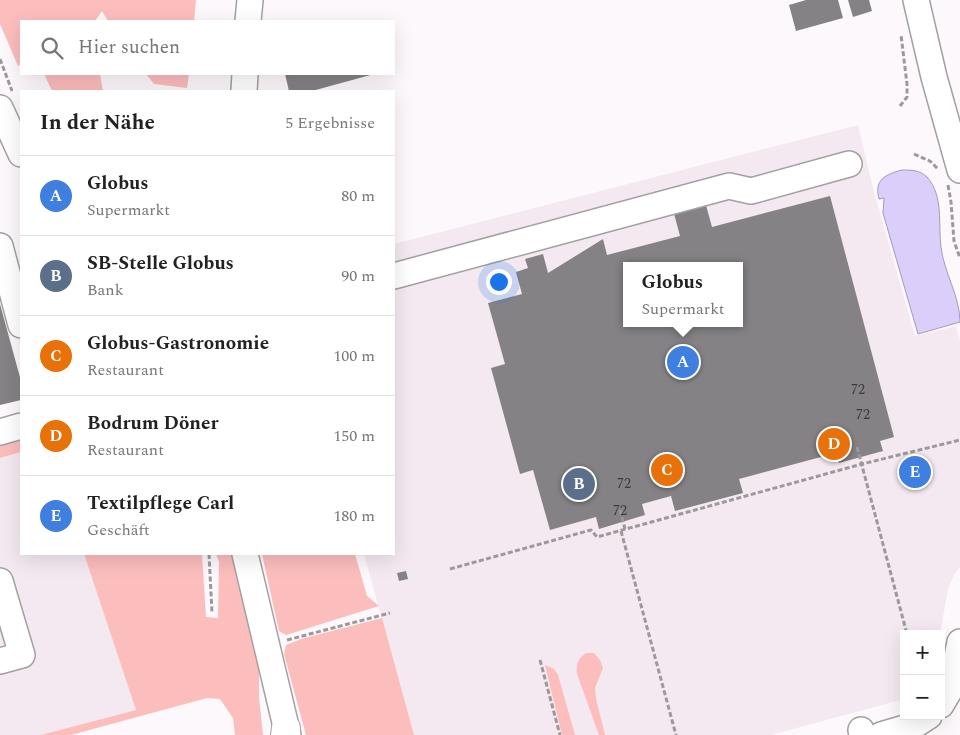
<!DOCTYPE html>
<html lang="de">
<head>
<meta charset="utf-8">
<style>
	body { margin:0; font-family:Spectral,serif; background:#f6f6f6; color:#222 }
	.controls { position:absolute; right:15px; bottom:15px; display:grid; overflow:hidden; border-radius:0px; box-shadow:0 5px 20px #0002 }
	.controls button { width:45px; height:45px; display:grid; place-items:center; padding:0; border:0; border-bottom:1px solid #e0e0e0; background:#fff; color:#222; font:25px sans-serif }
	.you { position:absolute; left:498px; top:281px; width:18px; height:18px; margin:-12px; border:4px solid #fff; border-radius:50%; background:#1a73e8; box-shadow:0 0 0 8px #1a73e833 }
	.badge { display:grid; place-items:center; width:32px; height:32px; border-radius:50%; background:#d93025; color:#fff; font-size:16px; font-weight:700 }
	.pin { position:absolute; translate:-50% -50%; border:2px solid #fff; box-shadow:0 1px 5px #0006 }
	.popup { position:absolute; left:623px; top:262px; width:120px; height:65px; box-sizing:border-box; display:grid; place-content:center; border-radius:0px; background:#fff; filter:drop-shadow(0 1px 4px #0005); font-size:16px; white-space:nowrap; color:#767676 }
	.popup b { font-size:19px; color:#222 }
	.popup::after { content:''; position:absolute; left:50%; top:100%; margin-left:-10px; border:10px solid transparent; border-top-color:#fff }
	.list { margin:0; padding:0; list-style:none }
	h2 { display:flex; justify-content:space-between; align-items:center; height:65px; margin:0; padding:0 20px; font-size:21px }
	h2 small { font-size:16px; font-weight:400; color:#767676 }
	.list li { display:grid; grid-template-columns:32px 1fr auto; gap:15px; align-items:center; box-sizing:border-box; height:80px; padding:0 20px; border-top:1px solid #e0e0e0 }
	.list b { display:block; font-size:19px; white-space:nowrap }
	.list p { margin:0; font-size:16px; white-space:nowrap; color:#767676 }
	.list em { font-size:16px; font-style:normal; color:#767676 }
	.icon { flex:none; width:28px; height:28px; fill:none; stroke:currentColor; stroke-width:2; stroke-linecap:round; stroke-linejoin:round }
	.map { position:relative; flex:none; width:960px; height:735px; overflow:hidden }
	.search { position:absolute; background:#fff; box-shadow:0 5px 20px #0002; left:20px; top:20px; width:375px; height:55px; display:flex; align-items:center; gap:12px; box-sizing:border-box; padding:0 18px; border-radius:0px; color:#767676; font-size:19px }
	.panel { position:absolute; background:#fff; box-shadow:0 5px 20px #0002; left:20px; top:90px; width:375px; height:465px; border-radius:0px }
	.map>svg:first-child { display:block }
	.built { fill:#f4e9f0; fill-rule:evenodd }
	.green { fill:#fcbdbd }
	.water { fill:#dbcefb; stroke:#a49bba }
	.building { fill:#848285; fill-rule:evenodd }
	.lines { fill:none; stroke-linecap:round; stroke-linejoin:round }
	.minor-casing { stroke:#a3a0a2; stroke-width:28 }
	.highway-casing { stroke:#a3a0a2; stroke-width:30 }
	.path { stroke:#9c999b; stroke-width:3; stroke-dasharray:5 2.5; stroke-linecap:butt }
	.minor { stroke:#fff; stroke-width:25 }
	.highway { stroke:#fff; stroke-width:28 }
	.labels { text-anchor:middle; stroke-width:5; stroke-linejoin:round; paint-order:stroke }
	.number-label { font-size:14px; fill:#3c3b3c }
</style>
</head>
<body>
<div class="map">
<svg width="960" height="735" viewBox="0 0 960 735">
	<rect width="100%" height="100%" fill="#fcf8fb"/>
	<g class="built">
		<path d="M858,125l16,67 41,144 41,-10 4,15v226l-5,6 -7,16 -8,45h-36v65l-133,36h-357l-50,-181h30v-310zM627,266h112v57h-112z"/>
		<polygon points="21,452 21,554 84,554 136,710 41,735 0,735 0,458"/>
	</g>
	<g class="green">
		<polygon points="0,0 196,0 194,21 108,21 102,11 95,21 21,21 21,64 18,66 0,24"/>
		<polygon points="44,74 100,74 103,91 52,91"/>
		<polygon points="146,74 189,74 187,88 154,84"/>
		<polygon points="21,440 21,452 0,458 0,445"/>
		<polygon points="84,554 202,554 206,617 218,618 219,562 216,554 237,554 259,655 259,697 263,735 235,735 233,718 220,699 207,698 71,735 41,735 136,710"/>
		<polygon points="262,554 355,554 367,596 379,606 286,635 279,631"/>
		<polygon points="382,618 414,735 306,735 284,654 286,645 301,639"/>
		<path d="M586,653h8l6,7 3,8 -8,20 1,11 9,36h-6l-22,-61c-1,-11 1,-15 9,-21z"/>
		<polygon points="545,665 554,669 558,675 575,735 562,735"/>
	</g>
	<path class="water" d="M902,170c9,0 18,0 25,7 17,19 11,48 14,70 3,26 19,49 19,75l-42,12 -35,-121 1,-15 -5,1c-5,-20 6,-24 23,-29z"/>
	<g class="building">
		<polygon points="806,0 838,0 843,18 796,31 789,5"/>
		<polygon points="848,0 869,0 872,11 853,17"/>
		<polygon points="285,74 374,74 312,91 289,91"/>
		<path d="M830,196l64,241 -14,4 3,10 -44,12 -3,-10 -97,26 4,14 -68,18 -4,-15 -29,8 3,11 -46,14 -3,-12 -46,13 -17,-60 -13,4 -29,-106 14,-4 -17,-61 34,-9 -6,-22 12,-4 -3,-9 18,-5 5,19 55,-34 4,16 73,-19 -8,-30 32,-8 8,29zM627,266h112v57h-112z"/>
		<polygon points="0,304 21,381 21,400 0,405"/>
		<polygon points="919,460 924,481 911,485 905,463"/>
		<polygon points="406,571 408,579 399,581 397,573"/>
	</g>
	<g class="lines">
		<g class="minor-casing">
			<g id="minor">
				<polyline points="916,0 934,77 960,170"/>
				<polyline points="248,21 250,0"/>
				<polyline points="244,91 245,74"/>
				<polyline points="0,108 21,154"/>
				<polyline points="0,246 21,325"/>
				<polyline points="394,276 729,186 751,191 849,164"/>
				<polyline points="0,432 21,426"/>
				<polyline points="245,554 288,735"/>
				<polyline points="0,581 22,655 0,661"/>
				<polyline points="941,705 951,688 960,642"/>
				<polyline points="861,730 862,735"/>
				<polyline points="881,735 915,725 929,716"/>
			</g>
		</g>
		<g class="highway-casing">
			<polyline id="highway" points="285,735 286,728"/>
		</g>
		<g class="path">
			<polyline points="0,59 12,91"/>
			<polyline points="900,106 907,97 907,84 901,35"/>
			<polyline points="914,154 930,161 938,169"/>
			<polyline points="948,185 951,202 954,241 960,258"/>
			<polyline points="857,447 907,634"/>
			<polyline points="620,510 625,529"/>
			<polyline points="621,531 676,735"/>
			<polyline points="209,554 212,613"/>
			<polyline points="450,569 591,530 597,537 862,464 960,440"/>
			<polyline points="287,640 390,613"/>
			<polyline points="540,660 560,735"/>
		</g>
		<use href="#minor" class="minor"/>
		<use href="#highway" class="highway"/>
	</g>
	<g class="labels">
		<g class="number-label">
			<text x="858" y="394">72</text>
			<text x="863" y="419">72</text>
			<text x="624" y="488">72</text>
			<text x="620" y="515">72</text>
		</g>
	</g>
</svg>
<div class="controls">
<button>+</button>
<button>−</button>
</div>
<div class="you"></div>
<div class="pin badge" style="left:683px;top:362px;background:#3f7fe0">A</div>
<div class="popup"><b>Globus</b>Supermarkt</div>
<div class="pin badge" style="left:579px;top:484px;background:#5c6f8a">B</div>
<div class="pin badge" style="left:667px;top:470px;background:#e8710a">C</div>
<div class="pin badge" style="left:834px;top:444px;background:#e8710a">D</div>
<div class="pin badge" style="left:915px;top:472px;background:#3f7fe0">E</div>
<div class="search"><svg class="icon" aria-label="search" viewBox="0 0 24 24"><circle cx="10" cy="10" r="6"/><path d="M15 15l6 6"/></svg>Hier suchen</div>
<section class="panel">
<h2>In der Nähe<small>5 Ergebnisse</small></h2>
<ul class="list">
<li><span class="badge" style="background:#3f7fe0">A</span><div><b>Globus</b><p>Supermarkt</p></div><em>80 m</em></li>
<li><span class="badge" style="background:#5c6f8a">B</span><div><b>SB-Stelle Globus</b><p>Bank</p></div><em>90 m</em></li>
<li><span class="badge" style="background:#e8710a">C</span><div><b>Globus-Gastronomie</b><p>Restaurant</p></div><em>100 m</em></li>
<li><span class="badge" style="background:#e8710a">D</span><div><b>Bodrum Döner</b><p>Restaurant</p></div><em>150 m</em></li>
<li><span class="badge" style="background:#3f7fe0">E</span><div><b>Textilpflege Carl</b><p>Geschäft</p></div><em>180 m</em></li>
</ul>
</section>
</div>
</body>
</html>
